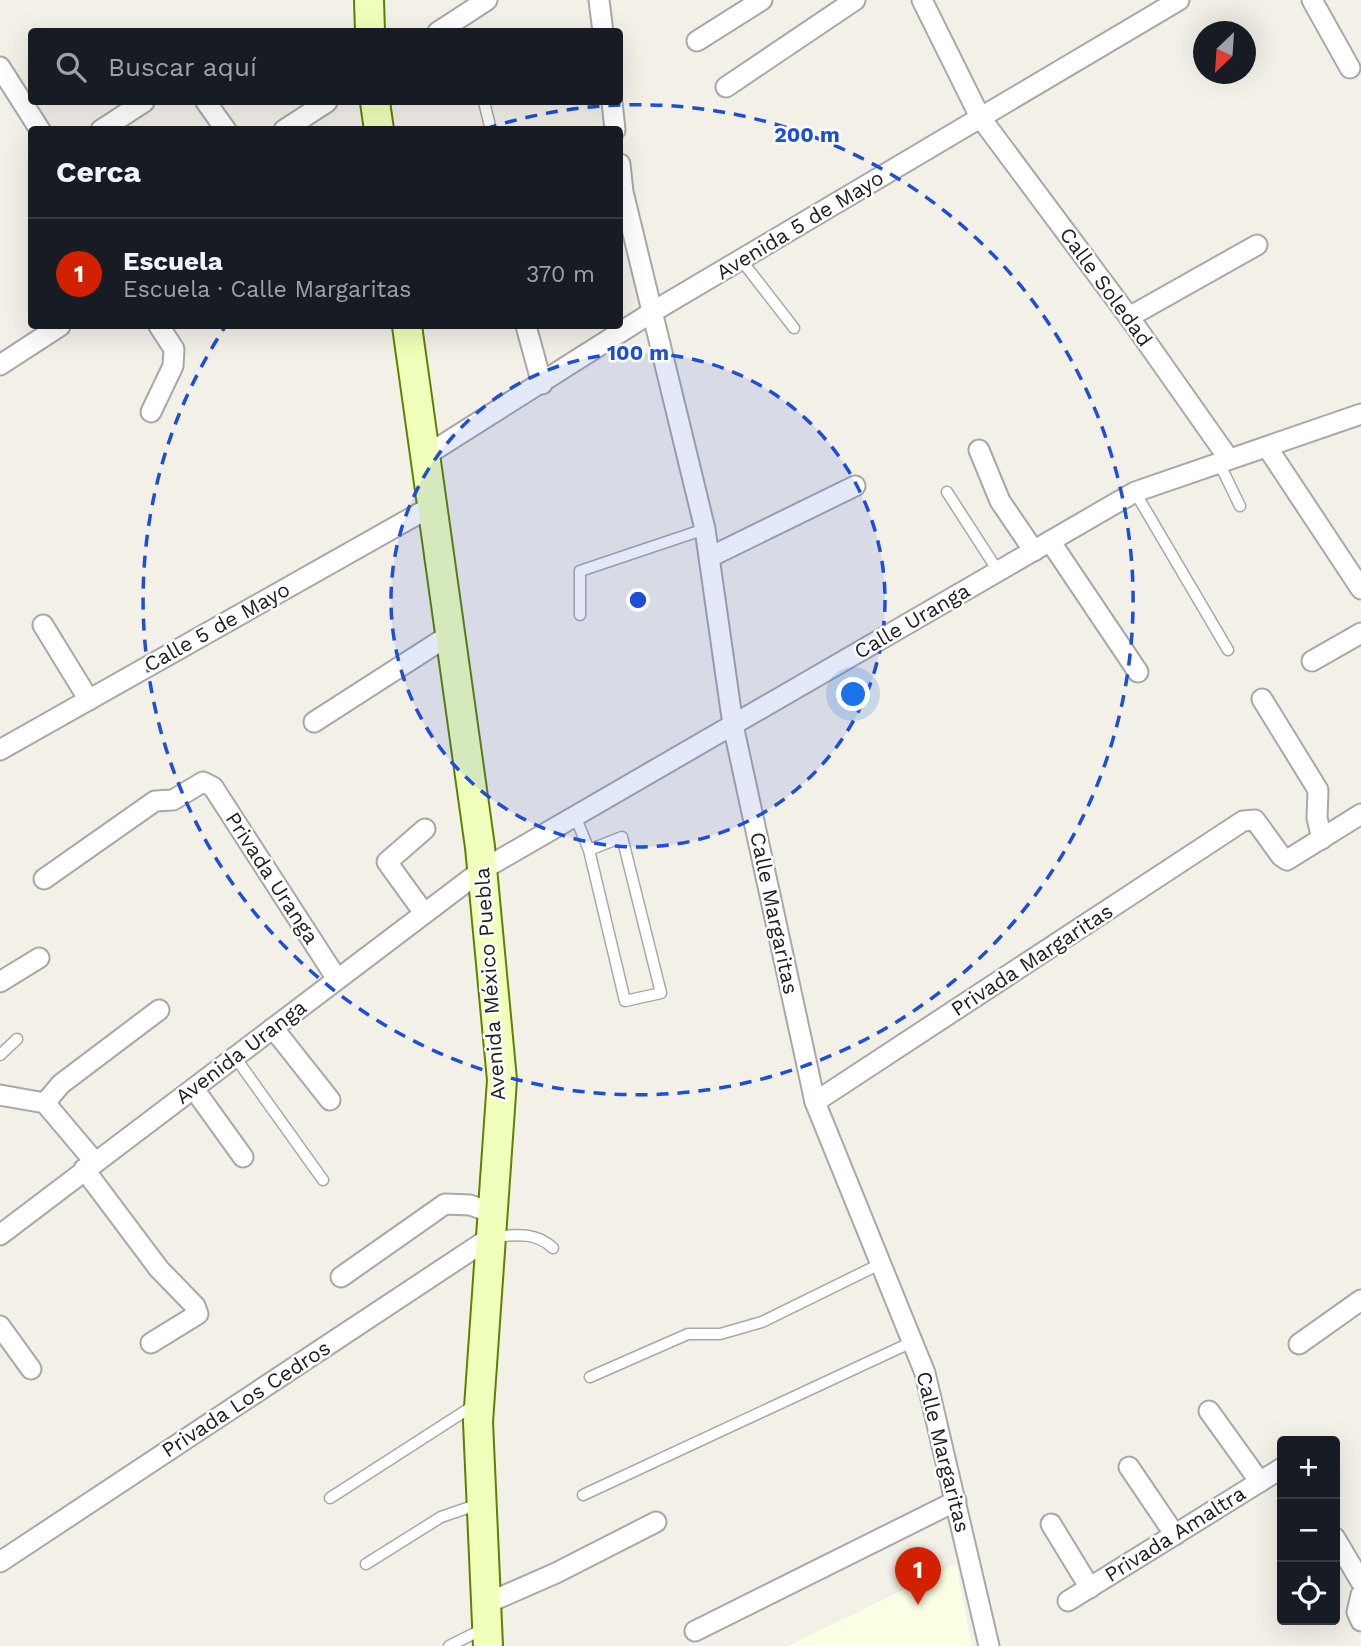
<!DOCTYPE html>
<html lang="es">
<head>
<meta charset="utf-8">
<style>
	body { margin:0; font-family:"Work Sans",sans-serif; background:#20242c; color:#f1f3f6 }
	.controls { position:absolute; right:21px; bottom:21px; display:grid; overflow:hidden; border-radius:7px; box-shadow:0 7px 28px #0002 }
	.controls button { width:63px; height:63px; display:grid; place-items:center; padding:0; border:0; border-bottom:2px solid #363941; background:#171b24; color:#f1f3f6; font:35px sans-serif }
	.compass { position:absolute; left:1193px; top:21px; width:63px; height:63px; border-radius:50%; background:#171b24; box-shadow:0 7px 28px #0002; rotate:205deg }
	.you { position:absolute; left:854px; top:695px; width:24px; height:24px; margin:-18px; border:5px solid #fff; border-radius:50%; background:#1a73e8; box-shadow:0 0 0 10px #1a73e833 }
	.badge { display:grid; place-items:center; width:46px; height:46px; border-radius:50%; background:#d32100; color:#fff; font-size:23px; font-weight:700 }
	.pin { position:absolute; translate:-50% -58px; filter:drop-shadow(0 2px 4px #0008) }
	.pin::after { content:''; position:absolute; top:37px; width:24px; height:21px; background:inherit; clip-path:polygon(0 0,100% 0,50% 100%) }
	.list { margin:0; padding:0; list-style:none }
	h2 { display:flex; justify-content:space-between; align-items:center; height:91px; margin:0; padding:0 28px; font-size:30px }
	h2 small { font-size:23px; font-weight:400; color:#9ea1a6 }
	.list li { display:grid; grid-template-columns:46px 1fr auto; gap:21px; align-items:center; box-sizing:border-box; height:112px; padding:0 28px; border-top:2px solid #363941 }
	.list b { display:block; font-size:26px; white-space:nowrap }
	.list p { margin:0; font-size:23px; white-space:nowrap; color:#9ea1a6 }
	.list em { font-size:23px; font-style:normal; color:#9ea1a6 }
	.icon { flex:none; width:38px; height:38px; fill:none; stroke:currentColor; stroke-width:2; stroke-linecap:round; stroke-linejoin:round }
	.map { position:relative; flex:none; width:1361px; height:1646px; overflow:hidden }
	.search { position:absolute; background:#171b24; box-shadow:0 7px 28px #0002; left:28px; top:28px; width:595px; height:77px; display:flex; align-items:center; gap:18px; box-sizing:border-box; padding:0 24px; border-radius:7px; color:#9ea1a6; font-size:26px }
	.panel { position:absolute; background:#171b24; box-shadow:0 7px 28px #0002; left:28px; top:126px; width:595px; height:203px; border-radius:7px }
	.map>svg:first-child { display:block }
	.education { fill:#fbffe4 }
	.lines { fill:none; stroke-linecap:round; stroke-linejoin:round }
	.lane-casing { stroke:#a8a8a8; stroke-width:13 }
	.street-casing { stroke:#a8a8a8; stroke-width:23 }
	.secondary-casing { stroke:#5f8100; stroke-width:32 }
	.lane { stroke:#fff; stroke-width:10 }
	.street { stroke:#fff; stroke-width:19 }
	.secondary { stroke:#f0ffb9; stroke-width:28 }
	.ring { fill:none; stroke:#1d4ed8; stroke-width:3.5; stroke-dasharray:12 9 }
	.labels { text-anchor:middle; stroke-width:5; stroke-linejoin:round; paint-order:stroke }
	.street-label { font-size:21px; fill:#212121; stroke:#fff }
	.centre { fill:#1d4ed8; stroke:#fff; stroke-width:3.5 }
	.ring-label { font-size:21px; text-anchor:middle; font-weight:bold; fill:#1d4ed8; stroke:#fff; stroke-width:5; stroke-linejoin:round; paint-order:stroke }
</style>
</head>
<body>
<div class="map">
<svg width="1361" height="1646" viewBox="0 0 1361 1646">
	<rect width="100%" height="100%" fill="#f2f0e7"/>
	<polygon class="education" points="956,1564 972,1646 788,1646"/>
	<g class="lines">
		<g class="lane-casing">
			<g id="lane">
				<polyline points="484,102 491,130"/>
				<polyline points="742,261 794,328"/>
				<polyline points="1216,463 1222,469 1240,506"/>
				<polyline points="947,492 998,571"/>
				<polyline points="1135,492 1228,650"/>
				<polyline points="580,615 580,571 705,529"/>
				<polyline points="575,816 589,850 625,1001 661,993 622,837 589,850"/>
				<polyline points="0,1055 17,1039"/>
				<polyline points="235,1057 323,1180"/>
				<path d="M492,1237c22,-2 43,-6 61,11"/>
				<polyline points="590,1377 688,1334 720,1334 762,1322 880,1264"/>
				<polyline points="583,1495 912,1342"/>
				<polyline points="330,1498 473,1406"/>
				<polyline points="366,1564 441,1517 479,1504"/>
				<polyline points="449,1646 483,1629"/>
			</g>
		</g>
		<g class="street-casing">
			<g id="street">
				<polyline points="599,0 603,32"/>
				<polyline points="922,0 980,117 1129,317 1229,459"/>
				<polyline points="1312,0 1350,68"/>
				<polyline points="438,32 487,0"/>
				<polyline points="697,41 762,0"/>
				<polyline points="0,67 40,130"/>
				<polyline points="726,87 855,0"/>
				<polyline points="206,102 226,130"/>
				<polyline points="612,102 615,130"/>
				<polyline points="101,130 144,102"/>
				<polyline points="284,130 327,102"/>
				<polyline points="620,164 623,192 705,529 733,725 815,1102 925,1373 989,1646"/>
				<polyline points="1129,317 1257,245"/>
				<polyline points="526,326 542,384"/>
				<polyline points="0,365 60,326"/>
				<polyline points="151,412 173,366 174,349 159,326"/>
				<polyline points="1267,447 1361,589"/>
				<polyline points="979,450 1000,501 1034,551"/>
				<polyline points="425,456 654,311 1179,0"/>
				<polyline points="1050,541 1138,672"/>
				<polyline points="710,557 855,486"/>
				<polyline points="43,625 89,700"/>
				<polyline points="1312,661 1361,633"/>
				<polyline points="1262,699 1318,790 1317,818 1322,839"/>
				<polyline points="314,722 451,634"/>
				<polyline points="0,750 434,505"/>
				<polyline points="44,879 155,801 173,800 203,782 213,787 337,979"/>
				<polyline points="424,913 387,862 425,829"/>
				<polyline points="0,982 39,958"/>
				<polyline points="273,1028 330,1100"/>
				<polyline points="194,1089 243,1157"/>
				<polyline points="0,1095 45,1103 94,1161"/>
				<polyline points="815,1102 1243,821 1255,820 1281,856 1287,860 1361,814"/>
				<polyline points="45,1103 61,1084 159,1010"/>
				<polyline points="84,1169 159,1269 195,1306 198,1314 151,1343"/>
				<polyline points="0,1235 482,870 1135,492 1361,414"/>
				<polyline points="341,1277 445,1204 470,1205 493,1213"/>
				<polyline points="0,1326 31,1369"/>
				<polyline points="1299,1344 1361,1300"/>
				<polyline points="1209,1411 1260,1482"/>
				<polyline points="1129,1467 1175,1535"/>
				<polyline points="1051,1524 1090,1588"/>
				<polyline points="1335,1538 1361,1582"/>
				<polyline points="0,1562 491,1237"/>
				<polyline points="1361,1595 1357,1612 1361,1621"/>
				<polyline points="1068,1601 1282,1468"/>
				<polyline points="483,1605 556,1573 656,1522"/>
				<polyline points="695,1631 956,1501"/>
			</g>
		</g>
		<g class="secondary-casing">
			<g id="secondary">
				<polyline points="369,0 370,32"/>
				<polyline points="375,102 379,130"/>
				<polyline points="407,326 480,847 502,1080 478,1422 488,1646"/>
			</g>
		</g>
		<use href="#lane" class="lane"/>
		<use href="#street" class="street"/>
		<use href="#secondary" class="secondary"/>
	</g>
	<circle cx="638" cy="600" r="247" fill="#1d4ed8" fill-opacity=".12"/>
	<g class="ring">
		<circle cx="638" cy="600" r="247"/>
		<path d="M485 129A495 495 0 1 1 225 327"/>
	</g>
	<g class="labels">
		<g class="street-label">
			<text transform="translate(800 225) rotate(-31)" y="7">Avenida 5 de Mayo</text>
			<text transform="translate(1106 287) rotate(54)" y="7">Calle Soledad</text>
			<text transform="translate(912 621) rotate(-30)" y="7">Calle Uranga</text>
			<text transform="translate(217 627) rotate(-29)" y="7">Calle 5 de Mayo</text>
			<text transform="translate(272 878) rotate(57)" y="7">Privada Uranga</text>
			<text transform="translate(774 913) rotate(78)" y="7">Calle Margaritas</text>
			<text transform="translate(1032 960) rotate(-33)" y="7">Privada Margaritas</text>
			<text transform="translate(490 984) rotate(-94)" y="7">Avenida México Puebla</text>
			<text transform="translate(241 1052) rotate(-37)" y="7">Avenida Uranga</text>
			<text transform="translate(246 1399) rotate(-33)" y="7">Privada Los Cedros</text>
			<text transform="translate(943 1452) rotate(76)" y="7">Calle Margaritas</text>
			<text transform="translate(1175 1534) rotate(-32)" y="7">Privada Amaltra</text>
		</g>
	</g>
	<circle cx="638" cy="600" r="10" class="centre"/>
	<g class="ring-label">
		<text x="807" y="142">200 m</text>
		<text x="638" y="360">100 m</text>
	</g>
</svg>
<div class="controls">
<button>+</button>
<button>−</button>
<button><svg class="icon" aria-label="locate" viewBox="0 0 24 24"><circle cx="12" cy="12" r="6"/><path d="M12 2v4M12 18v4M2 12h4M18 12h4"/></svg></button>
</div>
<svg class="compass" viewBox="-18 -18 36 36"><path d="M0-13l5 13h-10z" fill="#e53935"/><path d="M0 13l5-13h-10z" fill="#9ea1a6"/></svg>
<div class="you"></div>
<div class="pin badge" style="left:918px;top:1605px">1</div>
<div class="search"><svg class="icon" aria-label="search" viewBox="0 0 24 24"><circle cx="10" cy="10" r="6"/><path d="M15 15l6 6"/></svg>Buscar aquí</div>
<section class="panel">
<h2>Cerca<small></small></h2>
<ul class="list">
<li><span class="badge">1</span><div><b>Escuela</b><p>Escuela · Calle Margaritas</p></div><em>370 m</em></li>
</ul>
</section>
</div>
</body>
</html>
